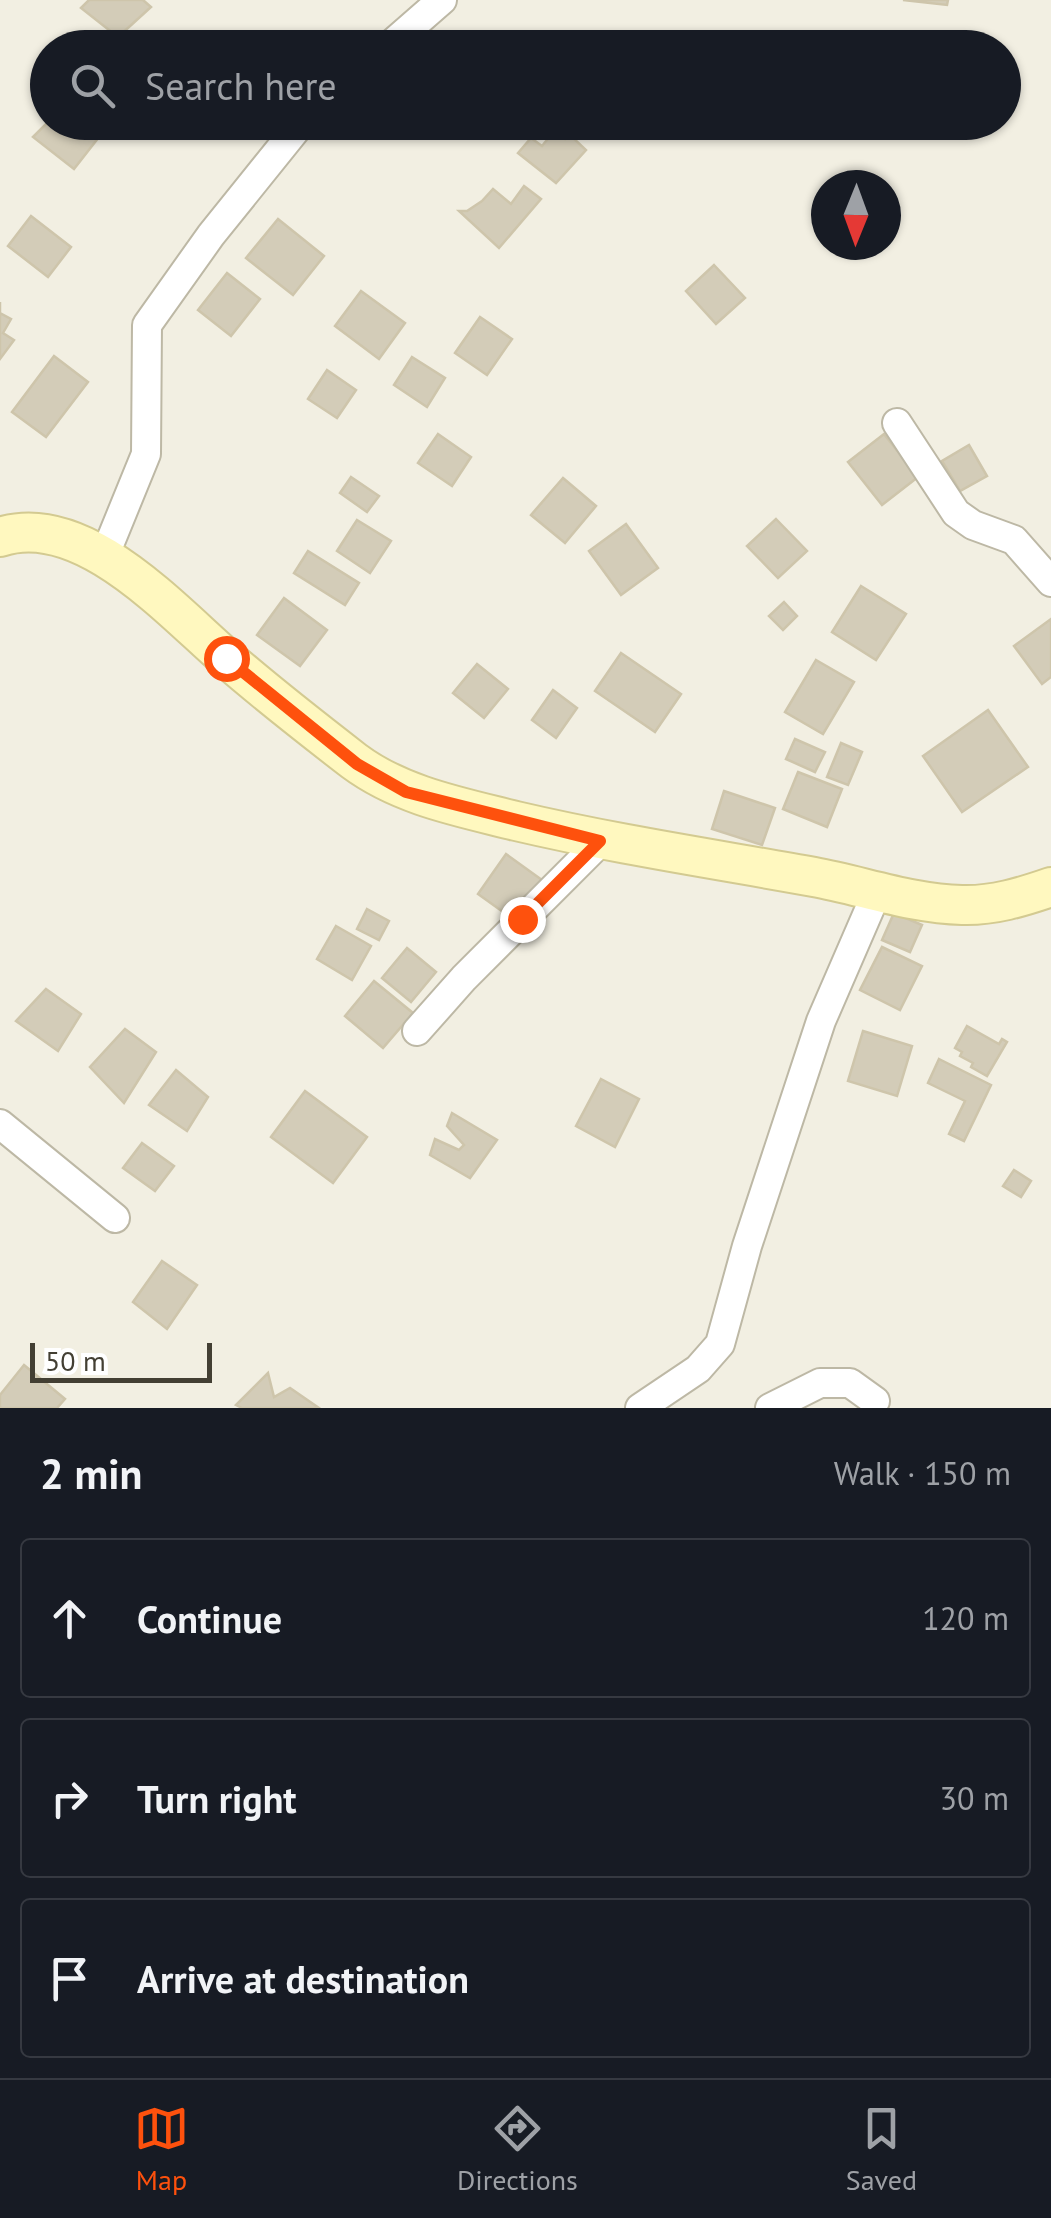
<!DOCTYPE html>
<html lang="en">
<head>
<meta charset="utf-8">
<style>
	body { margin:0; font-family:"PT Sans",sans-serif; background:#20242c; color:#f1f3f6 }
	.compass { position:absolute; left:811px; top:170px; width:90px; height:90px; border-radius:50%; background:#171b24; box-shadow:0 2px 8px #0004; rotate:181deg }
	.scale { position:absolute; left:30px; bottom:25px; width:182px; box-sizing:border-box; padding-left:10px; border:5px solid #433f33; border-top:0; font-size:28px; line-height:35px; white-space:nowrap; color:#433f33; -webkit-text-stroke:8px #fff; paint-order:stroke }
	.stop { position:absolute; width:30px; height:30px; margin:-22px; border:8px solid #fe510d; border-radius:50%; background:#fff }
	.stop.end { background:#fe510d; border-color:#fff; box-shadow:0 2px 10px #0008 }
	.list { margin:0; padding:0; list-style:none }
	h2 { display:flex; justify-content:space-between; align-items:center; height:130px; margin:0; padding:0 40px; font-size:42px }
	h2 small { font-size:32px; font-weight:400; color:#9ea1a6 }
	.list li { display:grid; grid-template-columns:65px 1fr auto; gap:30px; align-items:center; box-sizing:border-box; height:160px; margin:0 20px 20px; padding:0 20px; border:2px solid #363941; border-radius:10px }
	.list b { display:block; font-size:38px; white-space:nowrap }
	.list em { font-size:32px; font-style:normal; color:#9ea1a6 }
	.icon { flex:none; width:55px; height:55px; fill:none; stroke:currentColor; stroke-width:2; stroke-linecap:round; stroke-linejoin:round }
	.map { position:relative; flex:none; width:1051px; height:1408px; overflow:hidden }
	.search { position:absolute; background:#171b24; box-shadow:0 2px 8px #0004; left:30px; right:30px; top:30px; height:110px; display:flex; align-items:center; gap:25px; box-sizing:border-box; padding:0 35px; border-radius:55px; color:#9ea1a6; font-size:38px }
	.sheet { height:670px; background:#171b24 }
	nav { display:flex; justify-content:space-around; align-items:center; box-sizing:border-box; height:140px; border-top:2px solid #363941; background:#171b24; font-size:28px; color:#9ea1a6 }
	nav a { display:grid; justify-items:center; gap:5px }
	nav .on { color:#fe510d }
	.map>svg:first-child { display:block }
	.building { fill:#d3ccb8; stroke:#cec5ab; stroke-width:2.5 }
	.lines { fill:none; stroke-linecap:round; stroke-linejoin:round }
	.street-casing { stroke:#bdb8a5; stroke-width:32 }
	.secondary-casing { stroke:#d3ca91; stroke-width:42 }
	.street { stroke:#fff; stroke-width:28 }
	.secondary { stroke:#fff8bf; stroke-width:38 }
	.route { stroke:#fe510d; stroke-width:12 }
</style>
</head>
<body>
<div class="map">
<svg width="1051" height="1408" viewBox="0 0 1051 1408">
	<rect width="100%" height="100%" fill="#f2efe2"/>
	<g class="building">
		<polygon points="89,0 143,0 151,7 118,37 81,8"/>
		<polygon points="903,0 948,0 947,5"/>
		<polygon points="118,37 128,48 109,48"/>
		<polygon points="48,122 78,122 99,137 74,169 33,137"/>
		<polygon points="555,130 565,139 569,134 586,150 556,183 518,153 531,138 542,146"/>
		<polygon points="524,186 541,199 499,248 459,211 467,211 482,201 493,189 511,204"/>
		<polygon points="31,216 71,247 48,277 8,246"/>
		<polygon points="278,219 324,256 293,295 246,258"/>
		<polygon points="714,265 745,298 716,324 686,291"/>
		<polygon points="227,273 260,299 231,336 198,310"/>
		<polygon points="361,291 405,323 379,359 335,326"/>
		<polygon points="0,302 0,313 11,319 3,333 14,340 0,359"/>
		<polygon points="480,317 512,339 487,375 455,353"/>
		<polygon points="54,356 88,382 46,437 12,412"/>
		<polygon points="412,357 445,378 427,407 394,385"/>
		<polygon points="327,370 356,390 337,418 308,399"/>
		<polygon points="438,434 471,457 452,486 418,463"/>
		<polygon points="884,434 918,477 882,505 848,462"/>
		<polygon points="969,445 987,476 960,491 942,461"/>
		<polygon points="351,477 379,496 367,512 340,493"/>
		<polygon points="563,478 596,506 565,543 531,515"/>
		<polygon points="776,519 807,551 778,578 747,546"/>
		<polygon points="357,520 391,541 370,573 337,551"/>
		<polygon points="626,524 658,568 621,595 589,551"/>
		<polygon points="308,551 359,583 345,605 294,573"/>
		<polygon points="861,586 906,614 876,660 832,632"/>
		<polygon points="284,598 327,630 300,666 257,635"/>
		<polygon points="784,602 797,616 783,630 769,616"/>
		<polygon points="1051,619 1051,677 1042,684 1014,646"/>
		<polygon points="621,653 681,694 655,732 595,691"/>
		<polygon points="816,660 854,682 823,734 785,712"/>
		<polygon points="477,664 508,689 484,718 453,693"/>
		<polygon points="553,690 577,708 556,738 532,720"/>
		<polygon points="988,710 1028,767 962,812 923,756"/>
		<polygon points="795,739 825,752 815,772 786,759"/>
		<polygon points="841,743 862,752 848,785 827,777"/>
		<polygon points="798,772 842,789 827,827 783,809"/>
		<polygon points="724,791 775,808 762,845 712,829"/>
		<polygon points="506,854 542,880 513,919 478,894"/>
		<polygon points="367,909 389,921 379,940 357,929"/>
		<polygon points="894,913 922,925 910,952 882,940"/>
		<polygon points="336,926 371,946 352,980 317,959"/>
		<polygon points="882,947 922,966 900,1010 860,990"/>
		<polygon points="407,948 436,972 411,1002 382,978"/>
		<polygon points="374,981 413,1013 383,1048 345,1016"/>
		<polygon points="46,989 81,1014 58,1051 16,1021"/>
		<polygon points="967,1026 999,1044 1002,1039 1007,1042 987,1076 971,1067 973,1063 960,1056 962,1052 955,1048"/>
		<polygon points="125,1029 156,1052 124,1103 90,1067"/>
		<polygon points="863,1031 912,1046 897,1096 848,1081"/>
		<polygon points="939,1059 991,1085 964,1141 949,1134 965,1101 928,1083"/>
		<polygon points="176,1070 208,1097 187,1131 149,1105"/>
		<polygon points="601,1079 639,1099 615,1147 576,1126"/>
		<polygon points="305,1091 367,1137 333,1183 271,1137"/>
		<polygon points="452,1113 497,1140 470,1178 430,1155 435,1139 459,1150 464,1145 447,1126"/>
		<polygon points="142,1143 174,1166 155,1191 123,1168"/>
		<polygon points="1014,1170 1031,1181 1021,1197 1003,1186"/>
		<polygon points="162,1261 197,1285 167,1329 133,1302"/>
		<polygon points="24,1365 65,1399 57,1408 0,1408 0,1395"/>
		<polygon points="268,1373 274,1397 290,1388 319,1408 242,1408 236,1405"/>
	</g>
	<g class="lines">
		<g class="street-casing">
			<g id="street">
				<polyline points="387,48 442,0"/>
				<polyline points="897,423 956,513 973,525 1014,540 1051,582"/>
				<polyline points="104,557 146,454 147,325 211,235 302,122"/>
				<polyline points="417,1031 464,978 601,841"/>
				<polyline points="0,1124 115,1218"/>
				<polyline points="640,1408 698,1369 720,1344 747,1246 821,1021 877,892"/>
				<polyline points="770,1408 820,1383 850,1383 875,1401"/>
			</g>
		</g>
		<g class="secondary-casing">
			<path id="secondary" d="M0,537c81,-27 169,71 224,119 41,36 86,71 130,105 47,35 106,46 162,60 98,23 198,38 298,56 49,9 98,27 148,28 31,1 60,-8 89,-18"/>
		</g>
		<use href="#street" class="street"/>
		<use href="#secondary" class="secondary"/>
	</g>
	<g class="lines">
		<polyline class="route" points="226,658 357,764 406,792 600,841 522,919"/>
	</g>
</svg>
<svg class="compass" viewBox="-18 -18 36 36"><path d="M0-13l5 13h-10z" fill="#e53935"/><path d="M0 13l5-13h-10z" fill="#9ea1a6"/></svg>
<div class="scale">50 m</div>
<div class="stop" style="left:226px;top:658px"></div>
<div class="stop end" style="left:522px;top:919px"></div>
<div class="search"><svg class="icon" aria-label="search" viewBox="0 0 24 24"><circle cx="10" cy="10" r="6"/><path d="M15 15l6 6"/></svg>Search here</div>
</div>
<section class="sheet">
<h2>2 min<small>Walk · 150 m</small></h2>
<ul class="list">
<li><svg class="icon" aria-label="ahead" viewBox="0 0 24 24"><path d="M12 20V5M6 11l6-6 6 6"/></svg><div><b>Continue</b></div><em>120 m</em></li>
<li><svg class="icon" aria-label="right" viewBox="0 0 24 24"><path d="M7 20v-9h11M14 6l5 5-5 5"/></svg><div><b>Turn right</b></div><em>30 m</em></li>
<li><svg class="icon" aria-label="arrive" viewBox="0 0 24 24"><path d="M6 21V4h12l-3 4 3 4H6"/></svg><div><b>Arrive at destination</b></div></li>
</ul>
</section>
<nav>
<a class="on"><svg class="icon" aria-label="map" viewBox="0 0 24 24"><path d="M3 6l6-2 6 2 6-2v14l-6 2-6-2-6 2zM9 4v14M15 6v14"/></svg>Map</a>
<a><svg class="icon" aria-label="directions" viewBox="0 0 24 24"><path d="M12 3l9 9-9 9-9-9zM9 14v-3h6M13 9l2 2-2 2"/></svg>Directions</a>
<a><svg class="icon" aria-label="saved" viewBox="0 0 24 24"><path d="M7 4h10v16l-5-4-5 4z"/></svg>Saved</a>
</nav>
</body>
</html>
